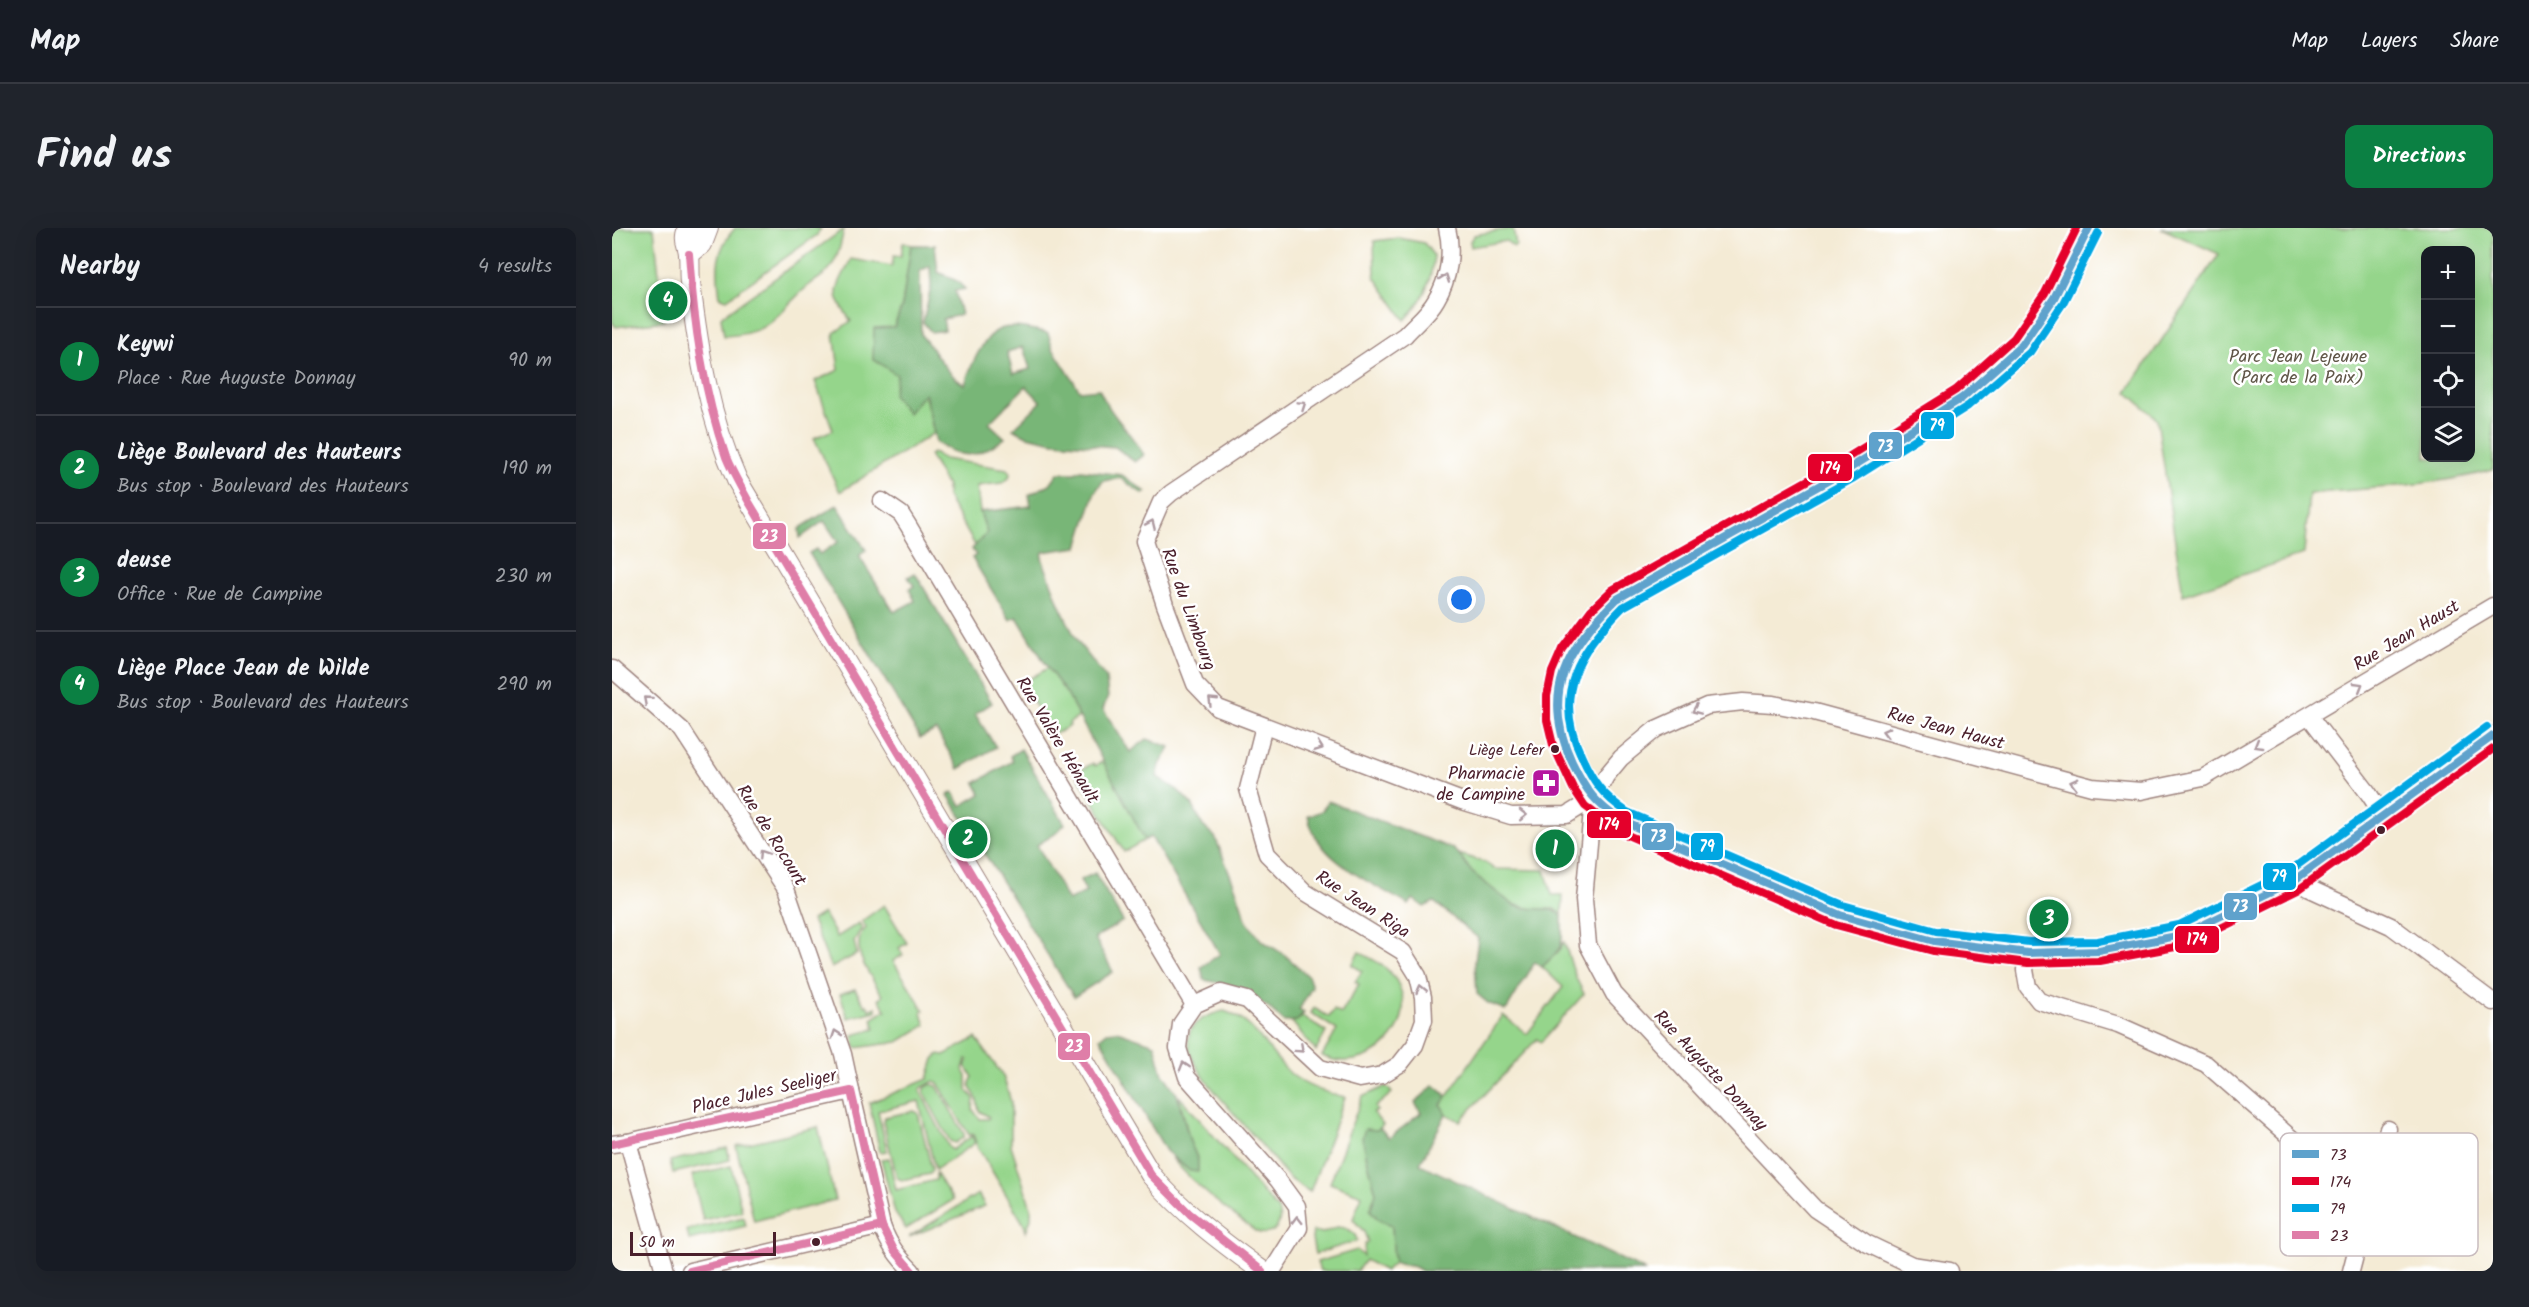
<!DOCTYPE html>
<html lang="en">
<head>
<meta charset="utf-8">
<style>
	body { margin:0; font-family:Kalam,sans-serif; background:#20242c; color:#f1f3f6 }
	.controls { position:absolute; right:18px; top:18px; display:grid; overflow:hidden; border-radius:12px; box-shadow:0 6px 24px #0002 }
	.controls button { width:54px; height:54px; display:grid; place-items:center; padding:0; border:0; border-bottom:2px solid #363941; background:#171b24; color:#f1f3f6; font:30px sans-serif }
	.scale { position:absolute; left:18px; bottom:15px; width:146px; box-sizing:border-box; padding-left:6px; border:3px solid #4a1f2b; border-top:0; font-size:16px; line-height:21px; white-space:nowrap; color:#4a1f2b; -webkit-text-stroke:4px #fff; paint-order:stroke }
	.you { position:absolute; left:850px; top:372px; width:21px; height:21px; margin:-15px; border:4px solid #fff; border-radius:50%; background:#1a73e8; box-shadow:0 0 0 9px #1a73e833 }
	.badge { display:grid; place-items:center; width:39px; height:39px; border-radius:50%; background:#0b8043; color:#fff; font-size:20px; font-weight:700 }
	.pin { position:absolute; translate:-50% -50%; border:3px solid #fff; box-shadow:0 2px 6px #0006 }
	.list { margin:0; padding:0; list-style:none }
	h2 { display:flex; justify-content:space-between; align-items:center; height:78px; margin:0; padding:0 24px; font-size:26px }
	h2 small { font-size:20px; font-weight:400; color:#9ea1a6 }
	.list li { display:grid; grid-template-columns:39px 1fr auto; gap:18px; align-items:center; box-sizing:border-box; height:108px; padding:0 24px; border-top:2px solid #363941 }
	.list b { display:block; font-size:22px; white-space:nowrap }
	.list p { margin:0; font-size:20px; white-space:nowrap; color:#9ea1a6 }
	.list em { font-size:20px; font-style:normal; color:#9ea1a6 }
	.icon { flex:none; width:33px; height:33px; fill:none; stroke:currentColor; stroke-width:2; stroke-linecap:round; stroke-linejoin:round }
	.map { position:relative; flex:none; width:1881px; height:1043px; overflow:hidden; border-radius:12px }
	header { display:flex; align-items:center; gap:36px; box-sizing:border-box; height:84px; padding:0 30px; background:#171b24; border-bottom:2px solid #363941 }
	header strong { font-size:28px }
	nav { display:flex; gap:33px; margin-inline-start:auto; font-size:21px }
	.intro { display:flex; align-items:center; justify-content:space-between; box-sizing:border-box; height:144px; padding:0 36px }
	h1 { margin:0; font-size:42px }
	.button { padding:15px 27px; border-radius:12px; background:#0b8043; color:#fff; font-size:21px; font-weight:700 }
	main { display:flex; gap:36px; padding:0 36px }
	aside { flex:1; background:#171b24; border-radius:12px; box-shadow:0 6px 24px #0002 }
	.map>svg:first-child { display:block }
	.green { fill:#95d58b; stroke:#707a5b; stroke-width:1.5; fill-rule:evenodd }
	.forest { fill:#78b677; stroke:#616a51; stroke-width:1.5; fill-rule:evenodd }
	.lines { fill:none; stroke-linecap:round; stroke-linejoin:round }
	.minor-casing { stroke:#9f8580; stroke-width:19 }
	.tertiary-casing { stroke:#9f8580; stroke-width:22 }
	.minor { stroke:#fff; stroke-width:16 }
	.tertiary { stroke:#fff; stroke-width:20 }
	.bus-1-casing { stroke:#fff; stroke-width:12 }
	.bus-2-casing { stroke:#fff; stroke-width:12 }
	.bus-3-casing { stroke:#fff; stroke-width:12 }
	.bus-4-casing { stroke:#fff; stroke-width:12 }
	.bus-1 { stroke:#5fa2cc; stroke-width:8 }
	.bus-2 { stroke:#e4002b; stroke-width:8 }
	.bus-3 { stroke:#00a6e2; stroke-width:8 }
	.bus-4 { stroke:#df7ea8; stroke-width:8 }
	.oneway { stroke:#ae9aa0 }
	.bus-dot { fill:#4a1f2b; stroke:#fff; stroke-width:2 }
	.labels { text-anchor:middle; stroke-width:5; stroke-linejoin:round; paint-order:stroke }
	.bus-label { font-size:16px; fill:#4a1f2b; stroke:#fff; text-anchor:end }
	.park-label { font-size:18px; fill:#605648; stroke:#fff }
	.street-label { font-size:18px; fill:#4a1f2b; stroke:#fff }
	.poi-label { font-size:18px; fill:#4a1f2b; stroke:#fff; text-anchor:end }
	.key { fill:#fff; stroke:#c9bcbf; stroke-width:1.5 }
	.key-label { font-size:16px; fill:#4a1f2b }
	.line-badge { stroke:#fff; stroke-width:2 }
	.badge-label { font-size:16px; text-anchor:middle; font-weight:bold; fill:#fff }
</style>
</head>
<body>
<header>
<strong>Map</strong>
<nav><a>Map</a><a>Layers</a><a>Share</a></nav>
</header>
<div class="intro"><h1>Find us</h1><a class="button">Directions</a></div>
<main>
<aside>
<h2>Nearby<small>4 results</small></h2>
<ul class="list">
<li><span class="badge">1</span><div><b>Keywi</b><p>Place · Rue Auguste Donnay</p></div><em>90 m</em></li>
<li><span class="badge">2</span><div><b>Liège Boulevard des Hauteurs</b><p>Bus stop · Boulevard des Hauteurs</p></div><em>190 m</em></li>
<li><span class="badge">3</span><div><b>deuse</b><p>Office · Rue de Campine</p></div><em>230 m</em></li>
<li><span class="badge">4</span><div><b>Liège Place Jean de Wilde</b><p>Bus stop · Boulevard des Hauteurs</p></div><em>290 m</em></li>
</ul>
</aside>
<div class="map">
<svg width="1881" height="1043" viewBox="0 0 1881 1043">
	<rect width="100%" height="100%" fill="#fff"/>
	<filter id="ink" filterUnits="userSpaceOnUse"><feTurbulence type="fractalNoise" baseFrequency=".0167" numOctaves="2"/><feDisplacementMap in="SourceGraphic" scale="12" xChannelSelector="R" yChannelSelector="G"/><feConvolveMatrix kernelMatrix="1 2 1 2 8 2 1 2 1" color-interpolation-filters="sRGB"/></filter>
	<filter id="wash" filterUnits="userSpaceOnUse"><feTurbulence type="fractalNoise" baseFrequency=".008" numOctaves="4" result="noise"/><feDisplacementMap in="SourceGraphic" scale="24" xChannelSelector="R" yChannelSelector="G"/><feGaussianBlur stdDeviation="1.35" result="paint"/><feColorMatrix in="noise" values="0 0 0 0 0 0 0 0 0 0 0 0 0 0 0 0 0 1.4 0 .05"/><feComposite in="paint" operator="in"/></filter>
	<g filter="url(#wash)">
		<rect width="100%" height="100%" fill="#f4ebd5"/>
		<g class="green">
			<polygon points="0,0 42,0 52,93 4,99 0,94"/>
			<path d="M123,0h86l-4,7 -90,64 -7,-2c-4,-27 -5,-47 15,-69z"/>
			<polygon points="901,0 904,17 902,19 894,13 859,19 858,13 862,7"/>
			<path d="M1549,0h332v242c-60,16 -123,18 -184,24l-5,60 -121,41 -26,-176 -30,-27 92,-138zM1858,22v208h-44v-208z"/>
			<path d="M232,1c-3,13 -5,28 -14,39 -5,8 -15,12 -22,18 -33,28 -35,48 -84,50l-3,-19z"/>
			<path d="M787,10l25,5 10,13c-3,26 -11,46 -29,64l-30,-43 -1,-36z"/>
			<path d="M291,14l8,3 -9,61 -8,21 -21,32 25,16 10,37 16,-19 10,40 -94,59 -26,-54 19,-8 -18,-49 24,-11 -5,-37 17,-12c-22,-30 -15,-30 0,-62l41,7 2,-11 7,1z"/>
			<polygon points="321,225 332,231 395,241 398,245 397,250 390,255 365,258 368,284 375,305 364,319 335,269 335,258 317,227"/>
			<polygon points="436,440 455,466 467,489 457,495 458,498 441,507 410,455"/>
			<polygon points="492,533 533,612 512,624 464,545 481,535 483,538"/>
			<polygon points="847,626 874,635 882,641 933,642 940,667 951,667 950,687 943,681 920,681 900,676 860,645"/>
			<path d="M272,677l23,38 -8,5 4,7 -10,6 31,49 -3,2 5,13 -28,17 -42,6 -3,-13 22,-6 -3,-10 14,-9 -7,-11 4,-3c-11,-18 -37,-49 -17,-68l-4,-7z"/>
			<polygon points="211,685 225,709 247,695 250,700 242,713 245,726 219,740 200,692"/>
			<polygon points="952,714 964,750 972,766 929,814 925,811 848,893 834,886 829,877 891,787 915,806 951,759 930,739 945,725"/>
			<path d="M747,724c13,7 29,14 37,28 27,46 -27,97 -74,76l15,-26 -26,-17 3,-5 15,9 5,-7 7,4 18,-30 -4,-2 7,-11 -10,-6z"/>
			<polygon points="243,761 253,778 255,777 258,782 264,779 264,783 236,790 228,766"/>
			<path d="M612,783c32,10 43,41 67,63 15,13 35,19 54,23l-35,95 -20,-13c-18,-22 -36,-43 -55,-64 -25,-30 -85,-88 -11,-104z"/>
			<polygon points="691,789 714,804 704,823 680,794"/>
			<path d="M364,810l27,38 5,15 3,12v42l20,63v10l-5,14 -1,-6 -48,-80 -4,-12 -4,1 -31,-52 -4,-2 -13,7 -1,3 29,56 3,3 20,-14 3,7 -40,27 -16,-69 -41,10 9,40 -7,1 -11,-49 59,-24 6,-20 5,-5 5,1zM354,831l2,1 -3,6 8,11c-8,11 2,14 4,23 1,4 1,7 2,11l10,6 -1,2h-8l-7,-9 1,-12 -7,-8v-14l-4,-7z"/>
			<polygon points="319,856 325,858 352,906 352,909 343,915 338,913 312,865 313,860"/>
			<polygon points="774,858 780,865 763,879 765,883 761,885 771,897 765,902 754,927 764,965 758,982 767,992 780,997 782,1035 773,1043 753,1032 745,1043 708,1043 705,1034 745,1022 751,1028 753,1015 756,1014 752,1004 741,991 750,967 718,955 750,869"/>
			<path d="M567,868l99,114c6,17 -8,29 -23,21 -31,-23 -60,-45 -84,-74l19,14 8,-11 -8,-18z"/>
			<polygon points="302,883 306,885 320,942 318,946 290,952 285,950 271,893 273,889"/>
			<polygon points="206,899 223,972 142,993 124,918"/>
			<polygon points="115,920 118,932 61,945 58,933"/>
			<polygon points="277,930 284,962 324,952 324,945 341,972 294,1001 283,985 269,931"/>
			<polygon points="119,938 130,983 91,992 80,947"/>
			<polygon points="366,966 373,978 297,1009"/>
			<polygon points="132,989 134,998 77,1012 75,1002"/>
			<path d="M725,999c9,0 19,4 20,14l-42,13 -3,-15 1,-8 10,2z"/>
		</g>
		<g class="forest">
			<path d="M299,17h24l3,27 19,9 8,8 -10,2 6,24 -18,4 2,11 -14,2 -8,-10 8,-35 -1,-21 -10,5 1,64c15,17 25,39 44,50 4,-16 18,-49 35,-56 14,-5 34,1 48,4l5,16 27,42 19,-2c12,27 30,41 45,66l-9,7 -20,-15 -61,-5 -27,-6 -14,-7 28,-27 -15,-16 -37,37 16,15c-27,19 -41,24 -69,4l-11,-49 -17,20 -15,-18 4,-20 -24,-16 1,-31 20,-1 8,-21zM411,119l7,22 -17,5 -6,-22z"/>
			<path d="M469,242l41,5 24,17 -3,2 -23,-16 -17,3 -8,11 -17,55 -35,5 -1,6 17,46 18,37 29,37 2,19 -5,12 27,43 17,-13 23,8 -10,18 -3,12 21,13 15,16 10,20 12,11 21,52 11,33 14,18 24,15 23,21 4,11 -13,23 5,3 -7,8 -13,1c-23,-24 -48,-38 -80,-42l-3,-13 19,-13 -69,-117 -6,3 -78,-146 -19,-26 -31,-51 -7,3 -38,-62 4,-3 -4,-6 15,-16 -7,-21 51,-6 -2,-11 21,-11 8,-11h17z"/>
			<polygon points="225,277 254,322 247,328 282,384 303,373 297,361 302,358 296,349 303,345 380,475 363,486 384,519 347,541 324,502 308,510 197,325 204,321 208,326 226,314 212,293 188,310 187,301 191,298"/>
			<polygon points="409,521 453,596 443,606 425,617 456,673 474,664 468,652 483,645 511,693 483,710 501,744 462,769 336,567 341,564 349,578 369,566 363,555 401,533 398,528"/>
			<path d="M716,573l125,48c8,7 12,15 18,22 2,3 37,30 41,33 16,9 36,0 50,11 0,31 4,30 -20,52l-7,-5 -28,47 -2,1 -17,-7 -11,-9 -2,-32 3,-24 -44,-36 -10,5 -11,-8 -4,6c-35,-21 -93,-44 -101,-89l14,-5z"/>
			<polygon points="505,803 543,816 550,844 565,866 578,914 586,932 586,944 578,943 554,923 488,810 495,804"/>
			<polygon points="822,857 835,868 829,877 834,886 808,936 1034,1043 810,1043 803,1039 782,1035 780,997 767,992 758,982 764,965 750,910 753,901 765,902 768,900 777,910 809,885 803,875"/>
		</g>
	</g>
	<g filter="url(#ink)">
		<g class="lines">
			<g class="minor-casing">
				<g id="minor">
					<path d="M835,0c6,24 2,51 -11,72 -7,13 -21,24 -31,35l-234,158 -10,9 -17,39 21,64 30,79 23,24 244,93 49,15 56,-1 26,-16"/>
					<polyline points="270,273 289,286 296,297 582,777"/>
					<polyline points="0,441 70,502 174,661 231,826 239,863"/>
					<polyline points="1697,488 1757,566 1772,589"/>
					<polyline points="652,498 636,561 655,626 693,664 791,724 806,748 811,769 812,792 803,817 788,836 770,847 748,851 708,840 635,772 609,765 582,777 569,796 566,820 575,849 666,952 685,978 687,1000 660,1043"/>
					<polyline points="1681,653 1779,698 1881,774"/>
					<polyline points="1416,725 1413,742 1416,759 1427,773 1506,797 1594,836 1755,976"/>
					<polyline points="16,914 52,1043"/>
					<path d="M0,916l16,-2 223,-51 31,135c7,19 16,31 30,45"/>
					<polyline points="78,1043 270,998"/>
					<polyline points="1338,1043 1300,1037 1254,1015 1203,981 1002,766 976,717 972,671 981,571 994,548 1009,530 1044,501 1095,478 1131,474 1161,476 1202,484 1480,559 1529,563 1591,550 1881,378"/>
					<polyline points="1739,1043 1776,901"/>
				</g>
			</g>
			<g class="tertiary-casing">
				<g id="tertiary">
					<path d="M76,0c-5,14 0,14 1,26 1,9 0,19 1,28 8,68 19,135 47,198l414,695c32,38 71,67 111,96"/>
					<path d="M1477,0l-35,70 -32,47 -60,53 -115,72 -230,129c-51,46 -81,102 -43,167 6,11 11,23 19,33 7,8 20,16 29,22l218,94 94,26 94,12 71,-2 83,-16 111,-54 200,-145"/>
					<polyline points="77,26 90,16 96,0"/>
				</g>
			</g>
			<use href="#minor" class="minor"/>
			<use href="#tertiary" class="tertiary"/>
			<g class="bus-1-casing">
				<path id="bus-1" d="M1477,0l-35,70 -32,47 -60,53 -115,72 -230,129c-51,50 -77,94 -45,163 14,29 24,42 50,59l218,94 94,26 94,12 71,-2 83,-16 111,-54 200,-145"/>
			</g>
			<g class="bus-2-casing">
				<polyline id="bus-2" points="1465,0 1433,65 1402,110 1344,162 1230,233 1000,362 979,382 950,421 940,444 935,468 935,492 941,517 961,560 973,578 1006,603 1224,697 1321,723 1416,735 1488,733 1574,717 1686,662 1881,521"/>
			</g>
			<g class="bus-3-casing">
				<path id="bus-3" d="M1486,5l-35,70 -33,49 -62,54 -116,73 -229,128c-44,44 -71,87 -42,148 12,27 21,40 46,57l216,93 93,26 93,11 69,-1 81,-16 109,-53 199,-145"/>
			</g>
			<g class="bus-4-casing">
				<g id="bus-4">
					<path d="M77,26c5,69 14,137 37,203 6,15 15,30 23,45l402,673 39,39 72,57"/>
					<polyline points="0,916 239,863 270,998 282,1022 300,1043"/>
					<polyline points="78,1043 270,998"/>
				</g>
			</g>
			<use href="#bus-1" class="bus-1"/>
			<use href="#bus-2" class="bus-2"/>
			<use href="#bus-3" class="bus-3"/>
			<use href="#bus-4" class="bus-4"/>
		</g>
		<defs><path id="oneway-chevron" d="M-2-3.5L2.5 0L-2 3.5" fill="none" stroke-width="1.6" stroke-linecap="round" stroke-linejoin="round" transform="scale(1.5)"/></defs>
		<g class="oneway">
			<use href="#oneway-chevron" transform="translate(833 50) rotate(-70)"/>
			<use href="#oneway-chevron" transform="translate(690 177) rotate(-34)"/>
			<use href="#oneway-chevron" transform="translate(539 296) rotate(-66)"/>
			<use href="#oneway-chevron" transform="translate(1747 458) rotate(-31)"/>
			<use href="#oneway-chevron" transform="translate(35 472) rotate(-139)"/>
			<use href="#oneway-chevron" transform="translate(600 473) rotate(-136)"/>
			<use href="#oneway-chevron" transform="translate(1084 482) rotate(157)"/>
			<use href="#oneway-chevron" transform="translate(1274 504) rotate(-165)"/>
			<use href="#oneway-chevron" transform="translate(1646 517) rotate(149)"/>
			<use href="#oneway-chevron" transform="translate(707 519) rotate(20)"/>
			<use href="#oneway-chevron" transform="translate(1462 555) rotate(-165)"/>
			<use href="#oneway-chevron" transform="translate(911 587) rotate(-1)"/>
			<use href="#oneway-chevron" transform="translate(151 626) rotate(-123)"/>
			<use href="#oneway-chevron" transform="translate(809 761) rotate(-103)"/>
			<use href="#oneway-chevron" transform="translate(224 806) rotate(-109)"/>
			<use href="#oneway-chevron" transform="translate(688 821) rotate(42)"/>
			<use href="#oneway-chevron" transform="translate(572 838) rotate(-107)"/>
			<use href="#oneway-chevron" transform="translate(685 992) rotate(-91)"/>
		</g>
	</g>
	<defs>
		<g id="pharmacy-square" transform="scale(1.5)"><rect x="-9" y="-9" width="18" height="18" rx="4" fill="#b5179e" stroke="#fff"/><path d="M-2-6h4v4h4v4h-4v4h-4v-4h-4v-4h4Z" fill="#fff"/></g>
	</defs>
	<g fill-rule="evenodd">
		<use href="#pharmacy-square" x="934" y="555"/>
	</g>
	<g class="bus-dot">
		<circle cx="943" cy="521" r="5"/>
		<circle cx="1769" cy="602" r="5"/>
		<circle cx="204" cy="1014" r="5"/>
	</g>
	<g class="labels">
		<g class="bus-label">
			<text x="932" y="527">Liège Lefer</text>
		</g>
		<g class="park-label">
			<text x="1686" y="134">Parc Jean Lejeune<tspan x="1686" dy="21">(Parc de la Paix)</tspan></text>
		</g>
		<g class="street-label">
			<text transform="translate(577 381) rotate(70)" y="6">Rue du Limbourg</text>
			<text transform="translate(1794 407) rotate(-31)" y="6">Rue Jean Haust</text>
			<text transform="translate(1334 500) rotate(15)" y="6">Rue Jean Haust</text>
			<text transform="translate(446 512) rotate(59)" y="6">Rue Valère Hénault</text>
			<text transform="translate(160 607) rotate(58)" y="6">Rue de Rocourt</text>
			<text transform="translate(751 676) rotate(33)" y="6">Rue Jean Riga</text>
			<text transform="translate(1099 842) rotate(47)" y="6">Rue Auguste Donnay</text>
			<text transform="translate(152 863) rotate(-13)" y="6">Place Jules Seeliger</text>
		</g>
		<g class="poi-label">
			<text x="913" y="551">Pharmacie<tspan x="913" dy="21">de Campine</tspan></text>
		</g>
	</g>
	<rect x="1668" y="905" width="198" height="123" rx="9" class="key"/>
	<rect x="1680" y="922" width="27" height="8" fill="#5fa2cc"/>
	<rect x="1680" y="949" width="27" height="8" fill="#e4002b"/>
	<rect x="1680" y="976" width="27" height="8" fill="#00a6e2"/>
	<rect x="1680" y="1003" width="27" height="8" fill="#df7ea8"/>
	<g class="key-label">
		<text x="1718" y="932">73</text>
		<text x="1718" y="959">174</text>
		<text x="1718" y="986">79</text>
		<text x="1718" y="1013">23</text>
	</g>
	<g class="line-badge">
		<rect x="1308" y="183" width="35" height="29" rx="6" fill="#00a6e2"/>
		<rect x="1256" y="203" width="35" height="29" rx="6" fill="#5fa2cc"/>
		<rect x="1195" y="225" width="46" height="29" rx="6" fill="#e4002b"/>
		<rect x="140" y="294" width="35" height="28" rx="6" fill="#df7ea8"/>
		<rect x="974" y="582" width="46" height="29" rx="6" fill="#e4002b"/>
		<rect x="1029" y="594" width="34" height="29" rx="6" fill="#5fa2cc"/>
		<rect x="1078" y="604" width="34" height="29" rx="6" fill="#00a6e2"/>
		<rect x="1650" y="634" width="35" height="29" rx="6" fill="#00a6e2"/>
		<rect x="1611" y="664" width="35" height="29" rx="6" fill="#5fa2cc"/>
		<rect x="1562" y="697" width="46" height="29" rx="6" fill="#e4002b"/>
		<rect x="445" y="804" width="34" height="29" rx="6" fill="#df7ea8"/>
	</g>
	<g class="badge-label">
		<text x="1325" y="203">79</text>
		<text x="1273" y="224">73</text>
		<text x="1218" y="246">174</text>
		<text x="157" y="314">23</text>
		<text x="997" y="602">174</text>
		<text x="1046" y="614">73</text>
		<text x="1095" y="624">79</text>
		<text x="1667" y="654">79</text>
		<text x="1628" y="684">73</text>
		<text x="1585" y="717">174</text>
		<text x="462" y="824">23</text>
	</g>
</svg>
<div class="controls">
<button>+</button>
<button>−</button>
<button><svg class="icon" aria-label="locate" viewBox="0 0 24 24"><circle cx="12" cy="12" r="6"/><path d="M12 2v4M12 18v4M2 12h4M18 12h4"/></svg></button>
<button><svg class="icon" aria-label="layers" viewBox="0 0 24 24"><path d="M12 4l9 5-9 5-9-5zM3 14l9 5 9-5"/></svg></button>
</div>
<div class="scale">50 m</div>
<div class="you"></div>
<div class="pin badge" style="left:943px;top:621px">1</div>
<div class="pin badge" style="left:356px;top:611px">2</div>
<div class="pin badge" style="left:1437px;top:691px">3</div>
<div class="pin badge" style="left:56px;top:73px">4</div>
</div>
</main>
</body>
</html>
